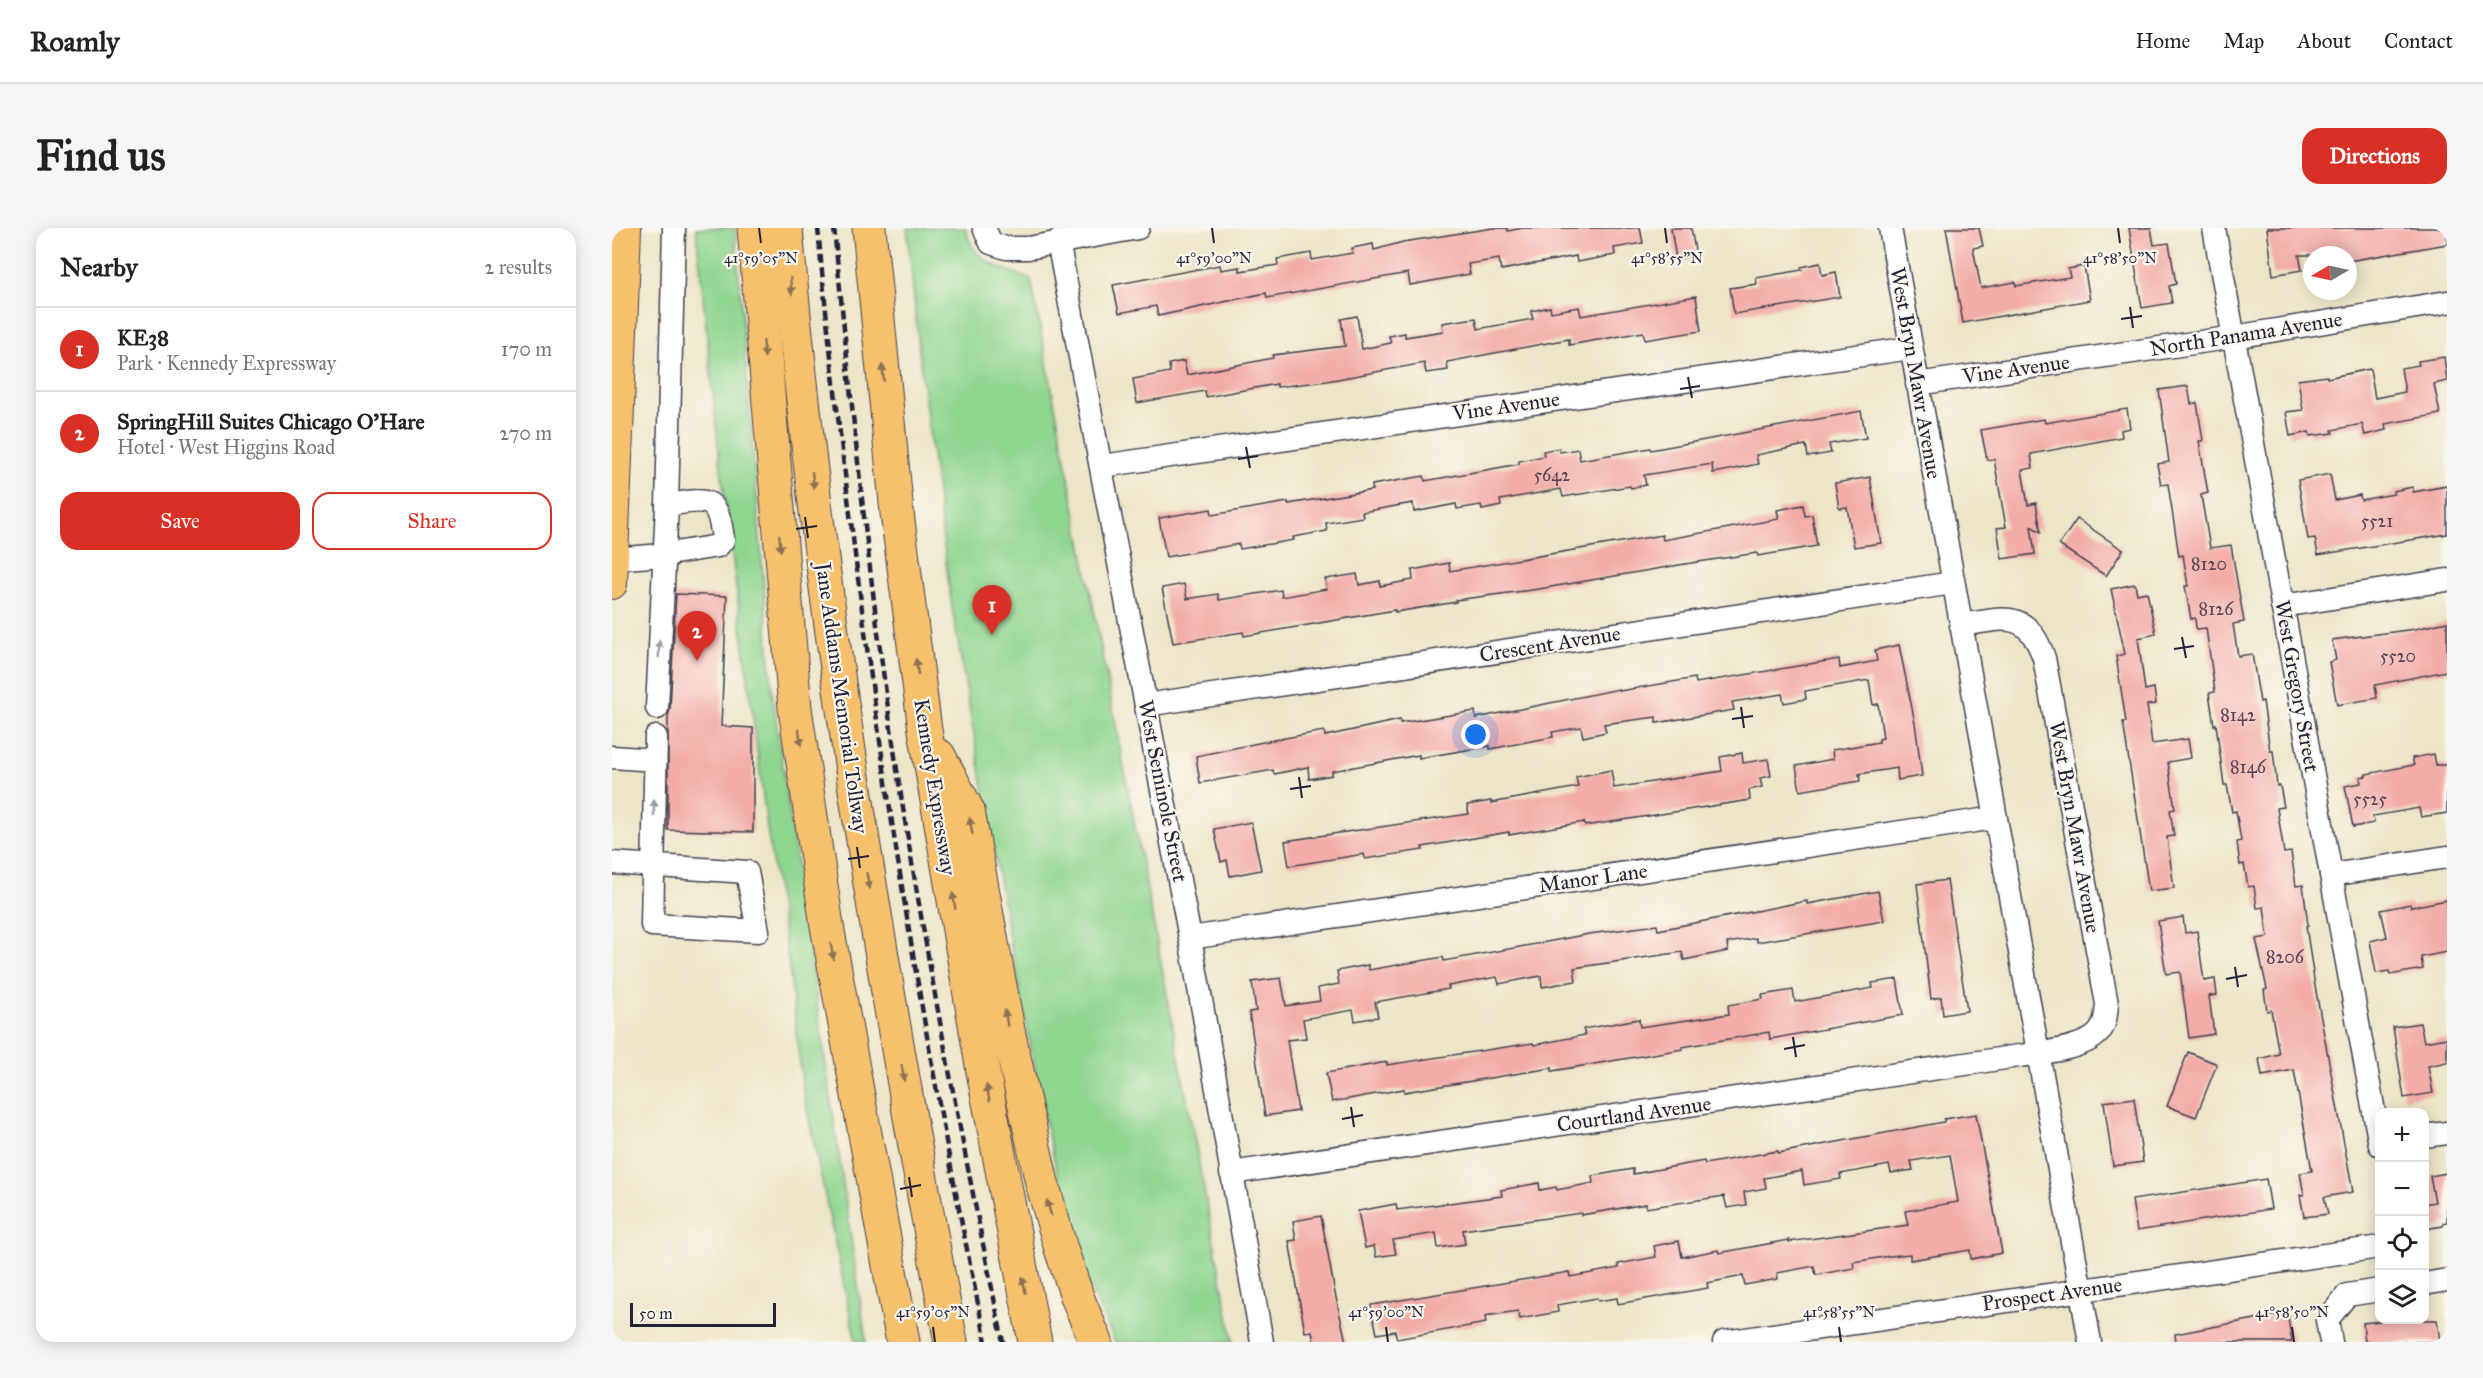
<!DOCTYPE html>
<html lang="en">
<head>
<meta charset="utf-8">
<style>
	body { margin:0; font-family:"IM FELL Great Primer",serif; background:#f6f6f6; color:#222 }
	.controls { position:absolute; right:18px; bottom:18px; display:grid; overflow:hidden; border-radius:12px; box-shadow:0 3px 15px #0003 }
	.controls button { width:54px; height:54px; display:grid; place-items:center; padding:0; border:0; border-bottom:2px solid #e0e0e0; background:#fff; color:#222; font:30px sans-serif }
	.compass { position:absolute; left:1691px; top:18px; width:54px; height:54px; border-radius:50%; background:#fff; box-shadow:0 3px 15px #0003; rotate:261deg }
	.scale { position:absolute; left:18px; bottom:15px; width:146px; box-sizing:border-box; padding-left:6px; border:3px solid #22223b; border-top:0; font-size:16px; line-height:21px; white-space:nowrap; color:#22223b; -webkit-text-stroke:4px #fbf7ec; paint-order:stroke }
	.you { position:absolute; left:864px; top:507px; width:21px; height:21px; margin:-15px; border:4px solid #fff; border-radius:50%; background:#1a73e8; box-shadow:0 0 0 9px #1a73e833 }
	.badge { display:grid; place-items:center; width:39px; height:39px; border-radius:50%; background:#d93025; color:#fff; font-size:20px; font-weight:700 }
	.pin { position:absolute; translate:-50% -50px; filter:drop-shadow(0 2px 3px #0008) }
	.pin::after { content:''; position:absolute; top:32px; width:21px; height:18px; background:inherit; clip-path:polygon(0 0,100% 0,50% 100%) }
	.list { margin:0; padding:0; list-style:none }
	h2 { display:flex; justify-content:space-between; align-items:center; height:78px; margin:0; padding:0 24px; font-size:26px }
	h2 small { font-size:20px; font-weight:400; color:#767676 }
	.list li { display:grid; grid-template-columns:39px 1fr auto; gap:18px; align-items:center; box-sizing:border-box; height:84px; padding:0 24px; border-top:2px solid #e0e0e0 }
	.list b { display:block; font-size:22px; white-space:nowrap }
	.list p { margin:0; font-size:20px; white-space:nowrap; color:#767676 }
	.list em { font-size:20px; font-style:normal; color:#767676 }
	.actions { display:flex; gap:12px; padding:18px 24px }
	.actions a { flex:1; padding:14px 0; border:2px solid #d93025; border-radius:18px; text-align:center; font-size:21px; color:#d93025 }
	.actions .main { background:#d93025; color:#fff }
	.icon { flex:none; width:33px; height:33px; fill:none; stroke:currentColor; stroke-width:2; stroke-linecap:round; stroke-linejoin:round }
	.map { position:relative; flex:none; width:1835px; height:1114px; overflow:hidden; border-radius:18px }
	header { display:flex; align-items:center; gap:36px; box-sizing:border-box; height:84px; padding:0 30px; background:#fff; border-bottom:2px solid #e0e0e0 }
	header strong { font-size:28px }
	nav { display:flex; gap:33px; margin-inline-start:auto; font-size:21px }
	.intro { display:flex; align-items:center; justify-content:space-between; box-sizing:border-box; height:144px; padding:0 36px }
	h1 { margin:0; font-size:42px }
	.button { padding:15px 27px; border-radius:18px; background:#d93025; color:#fff; font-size:21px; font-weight:700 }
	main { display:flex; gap:36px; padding:0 36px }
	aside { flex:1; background:#fff; border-radius:18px; box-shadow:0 3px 15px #0003 }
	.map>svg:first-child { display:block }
	.green { fill:#8ed590; stroke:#587c66; stroke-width:1.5 }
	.building { fill:#f3aca7 }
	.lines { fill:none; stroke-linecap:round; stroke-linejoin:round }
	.minor-casing { stroke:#403f50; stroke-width:25 }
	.major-casing { stroke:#403f50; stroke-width:32 }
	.highway-casing { stroke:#403f50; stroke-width:35 }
	.minor { stroke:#fff; stroke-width:22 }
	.major { stroke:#f7c06c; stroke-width:30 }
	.highway { stroke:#f7c06c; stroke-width:33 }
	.rail { stroke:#22223b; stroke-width:4.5; stroke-dasharray:9 4.5; stroke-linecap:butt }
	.oneway { fill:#8c7154 }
	.oneway2 { fill:#9c9ca7 }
	.ticks { fill:none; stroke:#22223b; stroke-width:2 }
	.labels { text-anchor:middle; stroke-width:4.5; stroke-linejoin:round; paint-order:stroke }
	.number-label { font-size:18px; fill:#564456 }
	.street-label { font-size:21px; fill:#22223b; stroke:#fbf7ec }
	.ticks-label { font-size:15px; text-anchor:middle; fill:#22223b; stroke:#fbf7ec; stroke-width:4.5; stroke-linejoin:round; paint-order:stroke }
</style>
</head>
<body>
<header>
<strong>Roamly</strong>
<nav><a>Home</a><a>Map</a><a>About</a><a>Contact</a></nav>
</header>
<div class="intro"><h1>Find us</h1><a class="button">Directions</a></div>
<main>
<aside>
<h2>Nearby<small>2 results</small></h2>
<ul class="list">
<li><span class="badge">1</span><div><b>KE38</b><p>Park · Kennedy Expressway</p></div><em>170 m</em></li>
<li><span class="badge">2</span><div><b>SpringHill Suites Chicago O'Hare</b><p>Hotel · West Higgins Road</p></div><em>270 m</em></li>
</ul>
<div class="actions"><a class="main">Save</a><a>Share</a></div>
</aside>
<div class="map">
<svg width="1835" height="1114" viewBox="0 0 1835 1114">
	<rect width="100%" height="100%" fill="#fbf7ec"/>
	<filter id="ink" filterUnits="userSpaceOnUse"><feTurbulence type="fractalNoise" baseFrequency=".0167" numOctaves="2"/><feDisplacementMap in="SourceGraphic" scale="12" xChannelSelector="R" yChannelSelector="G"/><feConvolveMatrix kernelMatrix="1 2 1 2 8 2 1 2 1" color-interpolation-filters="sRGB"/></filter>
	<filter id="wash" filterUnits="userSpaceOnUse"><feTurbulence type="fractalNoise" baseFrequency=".008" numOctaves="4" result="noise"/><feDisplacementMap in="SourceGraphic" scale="24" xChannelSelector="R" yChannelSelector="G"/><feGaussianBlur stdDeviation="1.35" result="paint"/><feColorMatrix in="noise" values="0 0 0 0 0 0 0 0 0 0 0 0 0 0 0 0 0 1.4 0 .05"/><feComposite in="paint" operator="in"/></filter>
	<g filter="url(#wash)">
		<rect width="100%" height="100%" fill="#ede5c8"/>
		<g class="green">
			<polygon points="84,0 123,0 161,471 254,1114 244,1114 191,863 177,738 156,607 107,225"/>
			<path d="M295,0h59c6,36 36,40 65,51l202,1063h-118l-25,-55 -16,-48 -25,-100 -40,-203 -57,-328 -31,-239z"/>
		</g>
		<g id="blocks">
			<g class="building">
				<polygon points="881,0 895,0 896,3 911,0 1028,0 1031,15 1002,20 1003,27 965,34 964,28 889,42 887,31 856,36 858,46 798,57 796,45 655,70 654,65 546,88 544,78 507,85 501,57 608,37 609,42 628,39 628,43 666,37 665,31 699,25 700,32 741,25 740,20 761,16 762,22 791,14"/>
				<polygon points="1059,0 1079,0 1084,28 1064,31"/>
				<polygon points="1334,0 1367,0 1371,18 1361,20 1369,60 1403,54 1404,58 1458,49 1456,41 1472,38 1478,72 1351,95"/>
				<polygon points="1517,0 1539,0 1542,17 1557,15 1564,56 1557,58 1560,75 1530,80"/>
				<polygon points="1655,0 1835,0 1835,16 1736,33 1736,27 1687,27 1690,42 1661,47"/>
				<polygon points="1208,35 1210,47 1224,44 1228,69 1122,86 1118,60 1145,56 1144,50 1190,42 1189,39"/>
				<polygon points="1084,68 1089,103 1033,112 1031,104 957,117 957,111 835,134 836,142 814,145 812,135 715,153 665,159 665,156 594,169 593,163 525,175 521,151 558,144 557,136 572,133 575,147 661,130 661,127 733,118 729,91 745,88 750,121 779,115 777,108 793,105 793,109 831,103 830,95 864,90 866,101 921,91 919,83 938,79 939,84 967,79 969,88"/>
				<polygon points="1832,129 1835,153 1822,156 1828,186 1773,196 1774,202 1753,207 1750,196 1720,202 1721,205 1698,208 1697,204 1678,208 1674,184 1691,182 1686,152 1715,148 1715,150 1758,141 1763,170 1793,164 1789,140 1807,137 1806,133"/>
				<polygon points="1576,158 1579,176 1585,175 1591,213 1587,213 1596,265 1589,267 1598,320 1619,317 1632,394 1621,396 1626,428 1640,426 1648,474 1651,473 1658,523 1661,523 1665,558 1668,558 1672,579 1665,580 1672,625 1679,624 1684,658 1691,657 1696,697 1694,698 1703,758 1741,964 1712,969 1716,986 1692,989 1688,967 1692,967 1688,945 1700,943 1682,842 1650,848 1647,831 1667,826 1659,782 1655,783 1652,762 1655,761 1644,711 1656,709 1652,679 1645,680 1642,658 1636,659 1632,636 1628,637 1625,614 1629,613 1624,583 1620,584 1615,557 1612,557 1604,496 1602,497 1597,465 1603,464 1594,400 1584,401 1583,390 1579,391 1573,358 1576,358 1571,327 1567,328 1556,256 1549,257 1545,236 1557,234 1547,162"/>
				<polygon points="1515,181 1518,200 1509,202 1510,209 1419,226 1421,240 1410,242 1416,277 1424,275 1429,304 1419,298 1423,326 1390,331 1385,300 1394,299 1382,231 1375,232 1369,202 1432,191 1433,195"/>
				<polygon points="1249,183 1254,210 1217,216 1219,225 1196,229 1194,217 1144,227 1146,236 1117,242 1101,245 1100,236 1032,247 1034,257 1019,260 1018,258 951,269 949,261 888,272 889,278 870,282 869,277 845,281 844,276 802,284 801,275 750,284 751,289 714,295 715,303 681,309 682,312 628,321 627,316 554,329 547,290 599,281 600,287 676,274 676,276 760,262 760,257 812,248 813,253 907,236 907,233 932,228 931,223 947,220 948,224 966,221 968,232 1038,220 1039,222"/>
				<polygon points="1718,246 1723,272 1748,267 1749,272 1782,266 1781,263 1801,259 1801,264 1835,258 1835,306 1706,327 1703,310 1696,311 1686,252"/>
				<polygon points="1258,249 1269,315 1242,319 1235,279 1227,280 1223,255"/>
				<polygon points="1191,277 1193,288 1200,287 1205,318 1146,328 1145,325 1073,336 927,361 844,372 844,374 783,384 783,382 632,408 631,404 561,415 550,360 572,356 575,371 606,366 607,372 669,362 670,369 715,361 713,351 745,346 747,357 768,353 768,358 801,352 800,342 837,335 838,343 1050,307 1051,312 1167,291 1165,282"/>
				<polygon points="1465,291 1511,322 1494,348 1447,317"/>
				<polygon points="1523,356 1525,366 1535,364 1544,406 1526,410 1533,462 1542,460 1544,476 1535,477 1540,516 1576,511 1579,530 1556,534 1563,581 1558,582 1562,608 1555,609 1562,660 1537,663 1511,494 1514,494 1504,428 1513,426 1499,361"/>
				<polygon points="64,366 115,368 109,498 141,500 141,604 56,602 56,488 58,481"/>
				<polygon points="1835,394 1835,443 1763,457 1765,470 1725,477 1717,434 1724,432 1720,412 1803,401"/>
				<polygon points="1287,417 1303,495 1310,548 1286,552 1285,540 1247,546 1248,553 1188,563 1184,538 1221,531 1220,522 1267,514 1267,511 1271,510 1266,476 1261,477 1257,452 1193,463 1194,471 1172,475 1170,466 1120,474 1122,482 1044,495 1044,489 992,496 994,504 971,509 969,499 940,504 941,509 878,521 878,518 807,530 807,527 720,543 720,547 697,551 696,539 662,546 661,542 588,555 584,528 656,513 712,503 713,508 788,492 788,495 863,483 864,490 1007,461 1008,463 1083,450 1084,455 1227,431 1228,440 1265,433 1263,422"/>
				<polygon points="1130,525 1131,535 1156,531 1159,548 1148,550 1150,559 1137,562 1138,572 973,598 972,594 897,607 897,604 810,619 811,622 753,631 752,626 677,638 673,613 857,586 855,577 879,573 879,575 966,559 964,549 999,542 1002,560 1110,543 1108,529"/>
				<polygon points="1822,526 1824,537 1835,537 1835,585 1809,589 1807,580 1761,588 1762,595 1741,599 1733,558 1749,555 1748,549 1754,548 1754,546 1802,537 1800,530"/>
				<polygon points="639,594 649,642 618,648 615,632 609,634 602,601"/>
				<polygon points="1335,652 1355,783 1331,787 1329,769 1319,771 1305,656"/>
				<polygon points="1266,663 1272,693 1145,714 1144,710 1115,715 1116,723 1072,732 1070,724 962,740 964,753 930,759 929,748 887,756 885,749 836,758 837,761 763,774 766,789 743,793 741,782 691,791 694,810 675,812 686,883 653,888 637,784 644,783 640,754 669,750 674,778 708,773 706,760 727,756 725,743 756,737 757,742 831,729 832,733 977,706 1045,697 1046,702 1195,673 1195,676"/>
				<polygon points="1835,672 1835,724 1809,729 1811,741 1778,747 1777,743 1764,745 1758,713 1775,709 1769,682 1798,676 1799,679"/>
				<polygon points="1571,689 1573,705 1585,703 1592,753 1603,751 1605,767 1597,768 1602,806 1577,810 1568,744 1554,746 1546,693"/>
				<polygon points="1285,751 1291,787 1158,811 1157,804 1070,819 1071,821 940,843 940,840 792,864 792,861 720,874 714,845 775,834 775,837 921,815 922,817 973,807 971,801 1027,791 1028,799 1117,786 1116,777 1151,771 1150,767 1181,762 1183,774 1261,760 1260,755"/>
				<polygon points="1808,795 1812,814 1835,810 1835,834 1816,838 1821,865 1792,870 1781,799"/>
				<polygon points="1576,824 1605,836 1584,889 1555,878"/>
				<polygon points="1522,870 1531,934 1501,938 1492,874"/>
				<polygon points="1364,886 1390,1025 1359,1031 1358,1022 1298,1032 1298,1026 1278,1028 1241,1034 1242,1040 1204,1047 1202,1038 1165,1045 1166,1051 1133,1057 1131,1048 1095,1055 1096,1060 1006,1076 1005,1070 986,1073 985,1070 945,1077 946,1084 908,1091 906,1083 873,1088 874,1095 785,1111 783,1103 765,1106 759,1077 957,1044 958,1049 1007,1040 1006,1036 1044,1029 1042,1018 1067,1013 1070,1029 1106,1022 1107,1025 1177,1012 1177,1014 1296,997 1293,983 1346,974 1338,927 1299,933 1301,942 1279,945 1277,937 1228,946 1229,951 1192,957 1190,943 1152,950 1154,960 1132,964 1134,977 1115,980 1112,968 1034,980 1034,976 969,987 969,985 851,1002 853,1016 826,1020 824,1005 781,1012 784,1026 764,1029 762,1018 753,1020 746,983 784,976 785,982 890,968 889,962 927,955 928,962 944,959 945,962 981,955 980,948 1021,941 1021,946 1092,933 1093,936 1166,923 1166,925 1332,894 1332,891"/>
				<polygon points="1835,945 1835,994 1831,995 1831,998 1812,1001 1812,976 1823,974 1818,948"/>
				<polygon points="1654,951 1659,981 1525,1003 1520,972"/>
				<polygon points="709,988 723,1065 734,1114 702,1114 700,1103 693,1104 677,1013 684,1012 681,993"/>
				<polygon points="1675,1085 1680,1114 1564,1114 1563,1106"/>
				<polygon points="1778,1092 1825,1092 1828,1114 1753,1114 1751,1095"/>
			</g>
		</g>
	</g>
	<g filter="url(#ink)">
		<use href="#blocks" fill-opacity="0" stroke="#403f50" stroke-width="1.5"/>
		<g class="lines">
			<g class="minor-casing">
				<g id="minor">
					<polyline points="372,0 379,15 394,20 416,20 526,0"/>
					<polyline points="1278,0 1478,1114"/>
					<polyline points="1602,0 1768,917"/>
					<polyline points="446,13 578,710 650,1114"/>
					<polyline points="1305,156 1622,109 1835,74"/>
					<polyline points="490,238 1299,120"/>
					<path d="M0,331l51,-4 55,-9 5,-6c-5,-46 -16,-41 -56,-35"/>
					<polyline points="1670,378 1835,352"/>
					<polyline points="534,477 1341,355"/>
					<polyline points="45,480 55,277 62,0"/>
					<polyline points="0,529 43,532"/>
					<polyline points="0,635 135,644 146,703 40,697 44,509"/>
					<polyline points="1719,647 1835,629"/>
					<polyline points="578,710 1383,590"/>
					<polyline points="1812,908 1835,905"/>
					<path d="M619,945l788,-117c21,-3 68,-7 81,-25 6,-8 6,-18 7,-27l-63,-346c-17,-50 -40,-39 -83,-33"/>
					<polyline points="1812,1056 1835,1052"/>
					<polyline points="1112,1114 1768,1019"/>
					<polyline points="1719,1114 1715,1092 1735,1067 1768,1062"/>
				</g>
			</g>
			<g class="major-casing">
				<polyline id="major" points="0,356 14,0"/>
			</g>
			<g class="highway-casing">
				<g id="highway">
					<polyline points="142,0 183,480 215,698 291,1114"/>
					<path d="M174,0c32,375 96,745 165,1114"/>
					<polyline points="257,0 285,285 313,502 371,843 423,1114"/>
					<polyline points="327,528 356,583 396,802 430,955 449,1021 466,1071 484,1114"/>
				</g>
			</g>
			<use href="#minor" class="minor"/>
			<use href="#major" class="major"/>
			<use href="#highway" class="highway"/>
			<g class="rail">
				<path d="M206,0c9,103 22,207 35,310 33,270 77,538 133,804"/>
				<path d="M222,0c19,191 38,384 68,574 29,181 64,361 101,540"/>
			</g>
		</g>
		<defs><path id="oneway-solid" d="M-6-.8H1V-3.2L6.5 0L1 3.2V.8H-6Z" transform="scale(1.5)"/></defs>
		<g class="oneway">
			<use href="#oneway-solid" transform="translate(179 58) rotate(85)"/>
			<use href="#oneway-solid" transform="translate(152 121) rotate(86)"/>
			<use href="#oneway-solid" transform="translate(271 145) rotate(-96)"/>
			<use href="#oneway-solid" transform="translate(201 252) rotate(83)"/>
			<use href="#oneway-solid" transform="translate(168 315) rotate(85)"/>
			<use href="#oneway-solid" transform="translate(305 439) rotate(-98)"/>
			<use href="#oneway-solid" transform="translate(188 509) rotate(82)"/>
			<use href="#oneway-solid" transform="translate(359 598) rotate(-100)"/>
			<use href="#oneway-solid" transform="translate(256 653) rotate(80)"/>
			<use href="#oneway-solid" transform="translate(342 673) rotate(-100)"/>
			<use href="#oneway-solid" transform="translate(220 723) rotate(80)"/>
			<use href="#oneway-solid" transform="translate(394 790) rotate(-100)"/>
			<use href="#oneway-solid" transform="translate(291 845) rotate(80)"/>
			<use href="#oneway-solid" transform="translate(376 865) rotate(-101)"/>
			<use href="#oneway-solid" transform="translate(437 980) rotate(-106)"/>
			<use href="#oneway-solid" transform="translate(412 1057) rotate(-101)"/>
		</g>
		<g class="oneway2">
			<use href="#oneway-solid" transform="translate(47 421) rotate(-88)"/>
			<use href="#oneway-solid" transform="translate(42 580) rotate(-89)"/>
		</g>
	</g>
	<path class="ticks" d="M147,0l2,15M600,0l2,15M1053,0l2,15M1506,0l2,15M1518,79l3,21M1509,91l21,-3M1076,149l4,21M1068,161l20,-3M634,219l4,21M626,231l20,-3M193,289l3,21M184,301l21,-3M1570,409l4,21M1562,421l20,-3M1129,479l3,21M1120,491l21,-3M687,549l3,21M678,561l21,-3M245,619l3,21M236,631l21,-3M1623,739l3,20M1614,751l21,-4M1181,809l3,20M1172,821l21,-4M739,879l3,20M730,891l21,-4M297,949l3,20M288,961l21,-4M321,1099l2,15M774,1099l2,15M1227,1099l2,15M1680,1099l2,15"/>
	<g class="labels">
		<g class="number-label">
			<text x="940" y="253">5642</text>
			<text x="1765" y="299">5521</text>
			<text x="1597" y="342">8120</text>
			<text x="1604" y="387">8126</text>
			<text x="1786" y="434">5520</text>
			<text x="1626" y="493">8142</text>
			<text x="1636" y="545">8146</text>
			<text x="1758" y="577">5525</text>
			<text x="1673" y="735">8206</text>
		</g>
		<g class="street-label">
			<text transform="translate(1634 106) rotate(-9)" y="7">North Panama Avenue</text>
			<text transform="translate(1404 141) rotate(-8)" y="7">Vine Avenue</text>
			<text transform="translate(1304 145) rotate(80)" y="7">West Bryn Mawr Avenue</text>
			<text transform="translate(894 178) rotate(-8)" y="7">Vine Avenue</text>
			<text transform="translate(938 416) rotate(-9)" y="7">Crescent Avenue</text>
			<text transform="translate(1685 458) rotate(80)" y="7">West Gregory Street</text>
			<text transform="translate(230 470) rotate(82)" y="7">Jane Addams Memorial Tollway</text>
			<text transform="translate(323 559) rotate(81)" y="7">Kennedy Expressway</text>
			<text transform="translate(551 563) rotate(79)" y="7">West Seminole Street</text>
			<text transform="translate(1463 599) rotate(80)" y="7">West Bryn Mawr Avenue</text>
			<text transform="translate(981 650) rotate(-8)" y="7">Manor Lane</text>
			<text transform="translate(1022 886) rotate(-8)" y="7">Courtland Avenue</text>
			<text transform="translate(1440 1066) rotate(-8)" y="7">Prospect Avenue</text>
		</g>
	</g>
	<g class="ticks-label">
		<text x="149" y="35">41°59'05"N</text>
		<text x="602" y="35">41°59'00"N</text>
		<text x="1055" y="35">41°58'55"N</text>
		<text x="1508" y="35">41°58'50"N</text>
		<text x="321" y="1089">41°59'05"N</text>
		<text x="774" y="1089">41°59'00"N</text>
		<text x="1227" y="1089">41°58'55"N</text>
		<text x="1680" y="1089">41°58'50"N</text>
	</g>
</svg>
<div class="controls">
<button>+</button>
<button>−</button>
<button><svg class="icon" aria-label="locate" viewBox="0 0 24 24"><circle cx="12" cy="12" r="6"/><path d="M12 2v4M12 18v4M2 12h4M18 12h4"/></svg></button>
<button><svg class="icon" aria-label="layers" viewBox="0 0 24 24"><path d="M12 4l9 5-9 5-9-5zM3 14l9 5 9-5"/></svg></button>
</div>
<svg class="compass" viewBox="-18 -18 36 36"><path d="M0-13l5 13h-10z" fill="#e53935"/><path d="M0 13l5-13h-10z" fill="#767676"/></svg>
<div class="scale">50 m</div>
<div class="you"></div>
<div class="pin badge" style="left:380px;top:407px">1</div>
<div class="pin badge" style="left:85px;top:433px">2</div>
</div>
</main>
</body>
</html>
